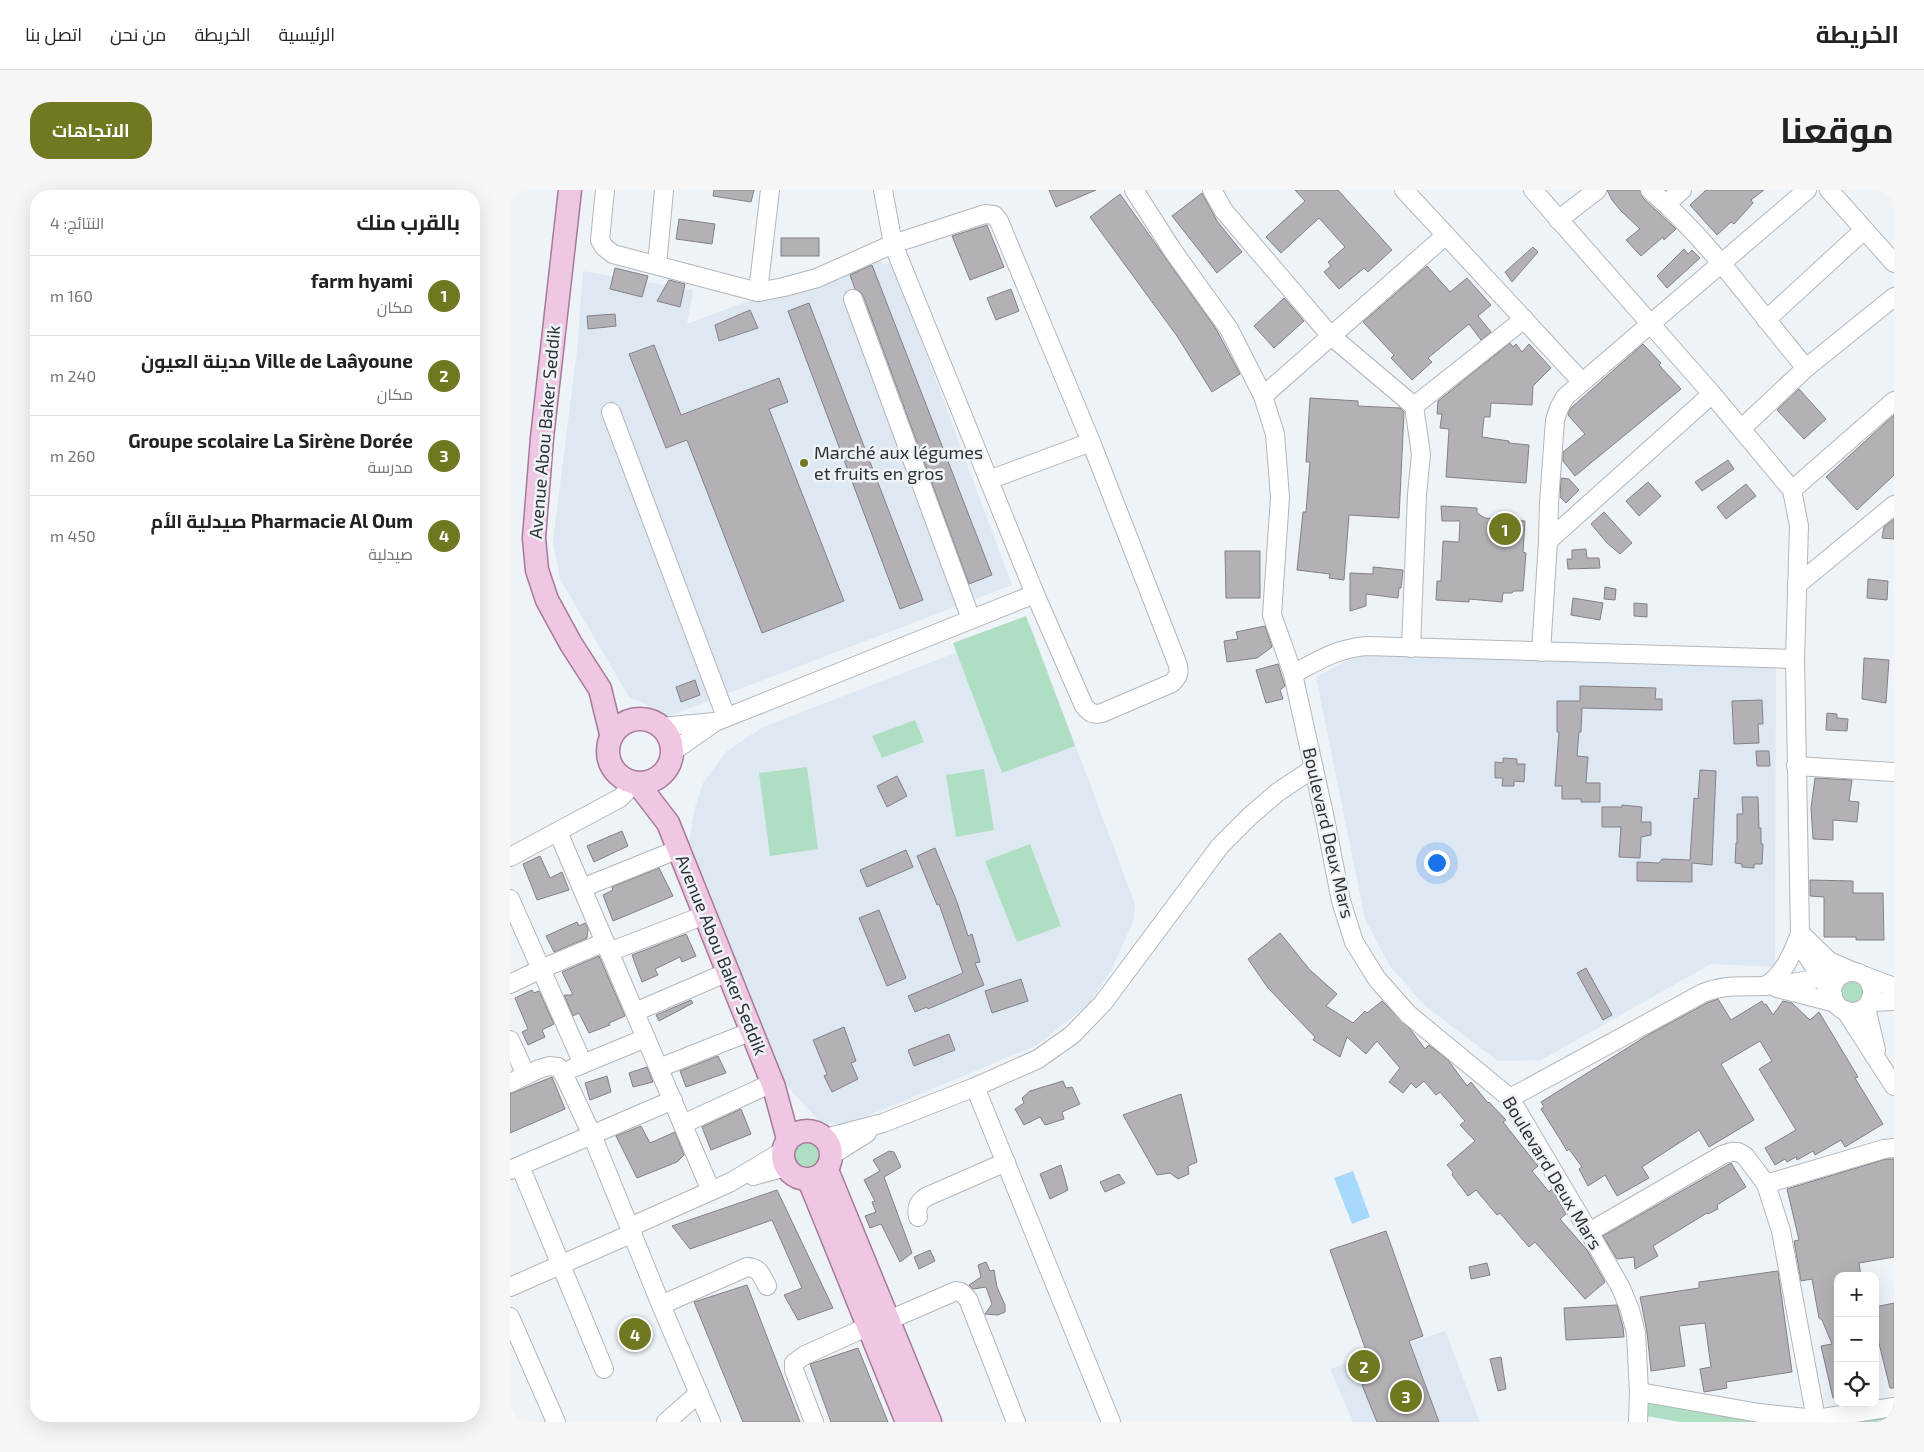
<!DOCTYPE html>
<html lang="ar">
<head>
<meta charset="utf-8">
<style>
	body { margin:0; font-family:"Exo 2",Cairo,sans-serif; background:#f6f6f6; color:#222; direction:rtl }
	.controls { position:absolute; right:15px; bottom:15px; display:grid; overflow:hidden; border-radius:10px; box-shadow:0 5px 20px #0002 }
	.controls button { width:45px; height:45px; display:grid; place-items:center; padding:0; border:0; border-bottom:1px solid #e0e0e0; background:#fff; color:#222; font:25px sans-serif }
	.you { position:absolute; left:926px; top:672px; width:18px; height:18px; margin:-12px; border:4px solid #fff; border-radius:50%; background:#1a73e8; box-shadow:0 0 0 8px #1a73e833 }
	.badge { display:grid; place-items:center; width:32px; height:32px; border-radius:50%; background:#707822; color:#fff; font-size:16px; font-weight:700 }
	.pin { position:absolute; translate:-50% -50%; border:2px solid #fff; box-shadow:0 1px 5px #0006 }
	.list { margin:0; padding:0; list-style:none }
	h2 { display:flex; justify-content:space-between; align-items:center; height:65px; margin:0; padding:0 20px; font-size:21px }
	h2 small { font-size:16px; font-weight:400; color:#767676 }
	.list li { display:grid; grid-template-columns:32px 1fr auto; gap:15px; align-items:center; box-sizing:border-box; height:80px; padding:0 20px; border-top:1px solid #e0e0e0 }
	.list b { display:block; font-size:19px; white-space:nowrap }
	.list p { margin:0; font-size:16px; white-space:nowrap; color:#767676 }
	.list em { font-size:16px; font-style:normal; color:#767676 }
	.icon { flex:none; width:28px; height:28px; fill:none; stroke:currentColor; stroke-width:2; stroke-linecap:round; stroke-linejoin:round }
	.map { position:relative; flex:none; width:1384px; height:1232px; overflow:hidden; direction:ltr; border-radius:20px }
	header { display:flex; align-items:center; gap:30px; box-sizing:border-box; height:70px; padding:0 25px; background:#fff; border-bottom:1px solid #e0e0e0 }
	header strong { font-size:24px }
	nav { display:flex; gap:28px; margin-inline-start:auto; font-size:18px }
	.intro { display:flex; align-items:center; justify-content:space-between; box-sizing:border-box; height:120px; padding:0 30px }
	h1 { margin:0; font-size:35px }
	.button { padding:12px 22px; border-radius:20px; background:#707822; color:#fff; font-size:18px; font-weight:700 }
	main { display:flex; gap:30px; padding:0 30px }
	aside { flex:1; background:#fff; border-radius:20px; box-shadow:0 5px 20px #0002 }
	.map>svg:first-child { display:block }
	.built { fill:#dee8f2 }
	.green { fill:#afdfc2 }
	.water { fill:#a6d9fc }
	.building { fill:#b3b1b6; stroke:#848186 }
	.lines { fill:none; stroke-linecap:round; stroke-linejoin:round }
	.minor-casing { stroke:#b2b6ba; stroke-width:20 }
	.major-casing { stroke:#a67a99; stroke-width:25 }
	.minor { stroke:#fff; stroke-width:18 }
	.major { stroke:#efc7e3; stroke-width:22 }
	.poi-dot { fill:#707822; stroke:#eef3f7; stroke-width:2 }
	.labels { text-anchor:middle; stroke-width:5; stroke-linejoin:round; paint-order:stroke }
	.street-label { font-size:18px; fill:#303133; stroke:#eef3f7 }
	.poi-label { font-size:18px; fill:#303133; stroke:#eef3f7; text-anchor:start }
</style>
</head>
<body>
<header>
<strong>الخريطة</strong>
<nav><a>الرئيسية</a><a>الخريطة</a><a>من نحن</a><a>اتصل بنا</a></nav>
</header>
<div class="intro"><h1>موقعنا</h1><a class="button">الاتجاهات</a></div>
<main>
<div class="map">
<svg width="1384" height="1232" viewBox="0 0 1384 1232">
	<rect width="100%" height="100%" fill="#eef3f7"/>
	<g class="built">
		<polygon points="368,62 373,75 382,72 502,395 159,526 119,507 50,389 43,351 67,161 73,81 183,100 177,134"/>
		<polygon points="520,434 625,714 624,729 602,779 579,814 527,855 336,935 311,933 277,896 179,652 184,621 193,593 217,561 253,537"/>
		<polygon points="856,461 1266,478 1265,777 1201,774 1031,870 988,871 915,816 879,775 855,729 806,487"/>
		<polygon points="935,1141 970,1232 843,1232 820,1179"/>
	</g>
	<g class="green">
		<polygon points="516,426 565,556 492,583 443,453"/>
		<polygon points="405,530 414,552 372,568 362,546"/>
		<polygon points="297,577 308,659 260,666 249,583"/>
		<polygon points="474,579 484,640 446,647 436,585"/>
		<polygon points="520,654 551,736 507,752 475,671"/>
		<circle cx="1343" cy="802" r="14"/>
		<circle cx="295" cy="965" r="15"/>
		<polygon points="1137,1211 1279,1232 1170,1232 1137,1226"/>
		<polygon points="1384,1220 1384,1232 1326,1232"/>
	</g>
	<polygon class="water" points="843,981 860,1027 842,1034 824,988"/>
	<g class="building">
		<polygon points="204,0 244,0 241,12 203,6"/>
		<polygon points="539,0 586,0 546,17"/>
		<polygon points="785,0 828,0 882,60 858,82 854,78 829,99 814,82 821,76 818,72 835,57 809,28 771,63 756,47 795,11"/>
		<polygon points="1097,0 1130,0 1133,8 1166,39 1154,50 1153,47 1131,66 1116,50 1130,39 1111,21 1102,10"/>
		<polygon points="1196,0 1254,0 1241,10 1243,13 1224,34 1221,32 1207,45 1180,15"/>
		<polygon points="692,3 707,31 732,62 707,83 662,26"/>
		<polygon points="610,4 706,139 730,184 702,202 667,146 580,27"/>
		<polygon points="169,29 205,34 202,54 166,49"/>
		<polygon points="477,35 494,77 460,90 442,46"/>
		<rect x="271" y="48" width="38" height="18"/>
		<polygon points="1023,57 1028,62 1002,92 995,82"/>
		<polygon points="1174,59 1178,64 1182,60 1190,68 1157,98 1147,86"/>
		<polygon points="362,75 482,385 459,394 353,105 349,101 345,99 340,85"/>
		<polygon points="917,76 940,102 957,88 981,115 968,126 981,142 971,150 959,134 918,168 922,172 902,190 881,168 884,165 853,132"/>
		<polygon points="105,78 138,86 132,107 100,99"/>
		<polygon points="159,90 175,94 170,117 147,111"/>
		<polygon points="501,99 509,121 486,130 477,108"/>
		<polygon points="774,108 794,131 764,158 744,136"/>
		<polygon points="299,113 413,410 390,419 278,121"/>
		<polygon points="240,120 248,138 209,151 205,135"/>
		<polygon points="105,124 106,136 78,139 77,126"/>
		<polygon points="1000,153 1003,157 1006,154 1012,162 1019,154 1041,178 1023,196 1022,215 981,213 980,227 974,227 972,247 999,251 999,253 1019,255 1016,293 936,287 939,239 930,238 932,224 927,224 928,211"/>
		<polygon points="1133,154 1151,173 1149,175 1171,199 1065,286 1053,271 1053,262 1075,244 1058,225 1059,222 1061,218"/>
		<polygon points="144,155 171,225 269,188 278,212 259,219 334,411 252,443 177,250 156,258 119,164"/>
		<polygon points="1289,199 1316,229 1294,249 1267,220"/>
		<polygon points="800,208 848,211 848,216 890,218 894,222 889,328 839,325 834,390 819,388 820,384 787,380 793,322 796,322 800,272 796,272"/>
		<polygon points="1384,225 1384,285 1347,320 1316,287"/>
		<polygon points="1218,270 1224,279 1192,301 1185,292"/>
		<polygon points="1051,288 1059,289 1069,300 1056,313 1050,307"/>
		<polygon points="1138,292 1151,306 1129,326 1116,311"/>
		<polygon points="1236,294 1246,306 1216,329 1207,317"/>
		<polygon points="931,316 967,318 967,323 975,328 1015,331 1013,362 1016,363 1013,401 1004,401 1002,403 993,403 992,412 959,409 959,412 926,410 927,391 931,391 933,351 949,352 950,331 932,331"/>
		<polygon points="1094,322 1122,353 1110,364 1097,353 1081,334"/>
		<polygon points="1384,329 1384,349 1372,348 1374,337"/>
		<polygon points="1076,359 1077,368 1089,368 1090,378 1058,379 1057,369 1062,369 1062,360"/>
		<polygon points="715,361 750,361 750,408 716,408"/>
		<polygon points="863,377 893,380 891,398 889,398 888,408 856,404 856,416 840,421 840,383 863,384"/>
		<polygon points="1358,389 1378,391 1377,410 1357,408"/>
		<polygon points="1095,397 1106,399 1105,410 1094,409"/>
		<polygon points="1063,408 1093,413 1090,430 1061,425"/>
		<polygon points="1124,413 1137,414 1137,427 1124,426"/>
		<polygon points="755,436 762,457 747,468 717,472 714,451 728,449 726,442"/>
		<polygon points="1354,468 1379,470 1376,513 1352,509"/>
		<polygon points="768,474 775,496 770,500 773,509 756,513 746,480"/>
		<polygon points="185,490 190,505 171,512 166,497"/>
		<polygon points="1070,496 1146,498 1145,509 1152,509 1152,520 1072,518 1071,542 1069,542 1067,566 1078,567 1076,593 1090,593 1090,612 1071,612 1071,609 1052,609 1052,596 1045,596 1049,542 1047,542 1047,511 1070,511"/>
		<polygon points="1252,510 1253,534 1248,534 1249,553 1224,554 1222,511"/>
		<polygon points="1317,523 1327,524 1327,528 1338,529 1337,541 1316,540"/>
		<polygon points="1246,561 1259,561 1260,576 1247,576"/>
		<polygon points="993,568 1007,569 1007,574 1015,574 1014,592 1004,591 1004,596 992,596 993,588 985,588 985,572 993,573"/>
		<polygon points="1190,580 1206,581 1202,675 1182,673 1182,692 1127,691 1127,672 1149,673 1152,669 1180,670 1184,608 1188,609"/>
		<polygon points="387,586 397,606 377,617 367,596"/>
		<polygon points="1305,588 1342,590 1339,611 1349,612 1347,632 1323,630 1323,650 1303,649 1301,618"/>
		<polygon points="1232,607 1248,607 1249,638 1251,638 1251,654 1253,654 1252,674 1244,674 1244,678 1232,677 1232,674 1225,673 1226,653 1227,653 1227,624 1233,624"/>
		<polygon points="1112,615 1132,617 1131,632 1141,632 1141,645 1131,647 1130,668 1109,667 1111,637 1092,637 1092,617 1112,617"/>
		<polygon points="112,641 118,656 84,672 77,656"/>
		<polygon points="425,658 447,712 458,746 462,744 470,772 465,773 474,795 418,819 417,817 405,822 398,806 453,783 429,714 427,715 407,666"/>
		<polygon points="396,660 403,677 357,697 350,680"/>
		<polygon points="30,666 40,688 52,682 59,700 27,710 13,674"/>
		<polygon points="149,678 163,706 103,731 93,705 103,700 102,697"/>
		<polygon points="1300,690 1343,691 1343,703 1373,703 1374,750 1346,750 1346,747 1314,747 1314,707 1300,706"/>
		<polygon points="369,720 396,788 377,796 349,728"/>
		<polygon points="67,732 69,736 75,733 78,739 77,748 44,762 36,746"/>
		<polygon points="770,743 800,780 827,804 816,816 843,833 855,821 857,823 872,811 900,839 915,859 919,855 938,870 957,896 961,892 978,913 979,912 996,930 993,932 1027,975 1028,976 1022,981 1039,1002 1042,999 1056,1024 1050,1029 1077,1060 1095,1092 1075,1109 1025,1052 1019,1057 990,1023 987,1025 966,1000 958,1006 942,985 943,982 937,975 965,951 950,935 955,931 930,902 926,905 914,891 906,898 901,893 893,903 879,892 890,878 867,851 856,864 837,847 830,867 803,850 805,847 758,798 738,769"/>
		<polygon points="176,744 186,766 172,772 170,767 145,779 148,785 132,792 122,765"/>
		<polygon points="89,766 115,826 99,833 100,835 79,843 69,823 63,826 54,805 63,805 52,782"/>
		<polygon points="1076,778 1102,825 1093,830 1067,783"/>
		<polygon points="511,789 518,811 482,823 475,801"/>
		<polygon points="22,800 24,803 29,801 44,834 32,840 35,847 18,855 12,842 18,839 5,808"/>
		<polygon points="1208,809 1221,830 1252,811 1254,815 1256,814 1263,825 1273,811 1282,813 1300,830 1309,822 1348,887 1345,888 1373,934 1335,957 1331,950 1305,965 1303,961 1287,970 1286,967 1277,972 1275,969 1265,975 1255,958 1286,940 1249,879 1262,871 1250,851 1211,874 1244,930 1199,957 1189,940 1132,977 1139,988 1107,1006 1095,985 1078,996 1069,979 1072,977 1059,959 1057,961 1050,949 1031,919 1034,917 1031,912 1138,845 1197,813"/>
		<polygon points="181,810 183,813 149,831 146,825"/>
		<polygon points="334,837 346,871 341,873 348,889 322,902 314,886 317,884 303,850"/>
		<polygon points="439,844 445,860 404,876 398,860"/>
		<polygon points="208,866 216,883 176,897 170,881"/>
		<polygon points="137,877 143,892 123,897 119,883"/>
		<polygon points="97,886 101,902 80,910 75,893"/>
		<polygon points="42,887 55,919 0,943 0,904"/>
		<polygon points="553,891 556,898 562,897 570,914 552,922 554,929 535,935 530,927 514,935 505,919 514,913 512,908 520,901"/>
		<polygon points="671,904 687,972 678,976 679,984 668,989 660,983 647,985 613,925"/>
		<polygon points="231,919 241,944 201,960 192,937"/>
		<polygon points="131,936 140,953 165,942 174,965 167,972 127,988 106,946"/>
		<polygon points="379,961 384,962 391,977 374,987 402,1063 390,1072 371,1034 360,1038 355,1026 366,1022 362,1012 365,1011 354,990 370,981 363,970"/>
		<polygon points="1376,969 1384,969 1384,1067 1349,1073 1351,1086 1328,1086 1328,1207 1323,1208 1311,1156 1322,1154 1312,1130 1309,1128 1302,1089 1291,1091 1284,1051 1289,1050 1277,999"/>
		<polygon points="1221,973 1236,997 1207,1015 1208,1019 1198,1024 1197,1023 1143,1056 1148,1066 1125,1079 1124,1067 1107,1069 1093,1046"/>
		<polygon points="551,975 558,1000 540,1009 530,984"/>
		<polygon points="609,984 615,993 595,1002 590,992"/>
		<polygon points="267,1000 323,1118 288,1130 274,1105 292,1098 262,1030 180,1059 162,1036"/>
		<polygon points="876,1041 913,1146 899,1151 929,1232 867,1232 852,1195 870,1186 860,1165 858,1166 820,1060"/>
		<polygon points="420,1060 425,1071 409,1079 404,1067"/>
		<polygon points="476,1072 480,1081 484,1080 487,1097 495,1115 495,1122 488,1125 475,1124 482,1114 476,1097 463,1099 459,1095 471,1087 468,1075"/>
		<polygon points="977,1073 980,1085 961,1089 959,1077"/>
		<polygon points="1268,1081 1282,1182 1216,1192 1217,1198 1194,1202 1190,1179 1201,1177 1195,1133 1169,1136 1175,1176 1141,1181 1137,1142 1130,1107 1189,1098 1189,1092"/>
		<polygon points="237,1095 290,1232 233,1232 184,1112"/>
		<polygon points="1384,1113 1384,1198 1380,1198 1365,1137 1365,1117"/>
		<polygon points="1107,1115 1113,1137 1114,1147 1056,1150 1054,1118"/>
		<polygon points="348,1158 378,1232 321,1232 300,1174"/>
		<polygon points="991,1167 996,1199 988,1201 980,1169"/>
	</g>
	<g class="lines">
		<g class="minor-casing">
			<g id="minor">
				<path d="M95,0l-5,50 4,7 9,7 145,38 26,-5 33,-9 76,-34 92,-30 9,1 5,6 92,221 85,218c4,10 4,15 -4,23l-70,30c-9,2 -12,0 -18,-7l-49,-112 -142,-350 -10,-54"/>
				<polyline points="624,0 663,61 719,139 753,206 765,244 770,307 762,425 783,484 815,629 831,711 844,752 867,789 898,824 1000,908 1079,1042 1111,1098 1120,1120 1126,1143 1129,1202 1128,1232"/>
				<polyline points="702,0 714,21 820,145 904,216"/>
				<polyline points="894,0 1072,192"/>
				<polyline points="1023,0 1202,204 1282,300 1289,336 1285,469 1290,744 1294,761 1323,805"/>
				<path d="M1140,0c61,52 105,118 156,178"/>
				<polyline points="1319,0 1384,73"/>
				<polyline points="1156,14 1172,0"/>
				<polyline points="1048,30 1087,0"/>
				<polyline points="147,75 154,0"/>
				<polyline points="248,102 260,0"/>
				<polyline points="343,109 461,429"/>
				<polyline points="1256,130 1354,40"/>
				<polyline points="753,206 936,45"/>
				<polyline points="101,222 216,527"/>
				<polyline points="1231,239 1296,178 1384,107"/>
				<polyline points="479,290 581,252"/>
				<polyline points="1282,300 1384,211"/>
				<polyline points="1038,351 1039,312 1045,230 1049,218 1055,207 1297,0"/>
				<polyline points="1287,395 1384,315"/>
				<polyline points="901,458 907,305 911,264 904,216 1014,129"/>
				<polyline points="1031,462 1038,351 1202,204"/>
				<path d="M783,484c26,-14 43,-25 73,-28l429,13"/>
				<polyline points="151,537 204,532"/>
				<polyline points="162,562 205,532 525,404"/>
				<polyline points="1286,576 1384,582"/>
				<polyline points="48,642 201,1001"/>
				<polyline points="0,667 110,608 118,600 119,592"/>
				<polyline points="72,698 169,659"/>
				<polyline points="0,709 31,779 0,794"/>
				<polyline points="1291,744 1319,771 1344,782"/>
				<polyline points="99,762 195,725"/>
				<circle cx="1342" cy="802" r="20"/>
				<polyline points="1355,786 1384,797"/>
				<path d="M1255,796c19,-11 27,-32 35,-52"/>
				<polyline points="1267,798 1326,813"/>
				<polyline points="1360,812 1384,811"/>
				<polyline points="1356,817 1366,860"/>
				<polyline points="1335,820 1384,896"/>
				<polyline points="125,822 218,782"/>
				<polyline points="0,850 16,885"/>
				<polyline points="73,874 31,779 95,752"/>
				<polyline points="63,878 136,848"/>
				<polyline points="149,878 242,841"/>
				<polyline points="0,893 29,879 39,876 48,877 53,883 82,945 151,1115 201,1232"/>
				<polyline points="465,897 601,1232"/>
				<path d="M1000,908l193,-105c22,-9 37,-6 60,-7 27,-1 54,-8 80,-12"/>
				<polyline points="173,934 262,893"/>
				<polyline points="315,948 373,933 465,897 528,869 562,845 593,813 710,656 740,626 768,602 804,578"/>
				<polyline points="322,965 357,943"/>
				<polyline points="10,976 94,1179"/>
				<polyline points="0,980 163,910"/>
				<polyline points="243,986 276,977"/>
				<polyline points="1256,994 1374,959 1384,958"/>
				<path d="M408,1027c-2,-10 0,-14 8,-20l80,-35"/>
				<polyline points="120,1037 221,992 273,961"/>
				<polyline points="1079,1042 1212,965 1221,962 1228,962 1235,966 1256,994 1271,1041 1306,1229"/>
				<polyline points="0,1097 123,1043"/>
				<path d="M151,1115l86,-38c12,0 15,9 20,19"/>
				<polyline points="0,1127 46,1232"/>
				<polyline points="379,1130 446,1101 451,1102 458,1109 506,1232"/>
				<polyline points="1129,1202 1249,1223 1306,1229 1384,1217"/>
				<polyline points="156,1232 189,1203"/>
				<polyline points="304,1232 284,1180 284,1173 295,1165 359,1136"/>
			</g>
		</g>
		<g class="major-casing">
			<g id="major">
				<polyline points="60,0 32,248 24,348 27,380 37,410 61,454 90,499 101,544"/>
				<circle cx="130" cy="561" r="32"/>
				<polyline points="128,594 158,633 264,897 278,949"/>
				<circle cx="297" cy="965" r="24"/>
				<polyline points="317,980 420,1232"/>
				<polyline points="299,990 397,1232"/>
			</g>
		</g>
		<use href="#minor" class="minor"/>
		<use href="#major" class="major"/>
	</g>
	<circle class="poi-dot" cx="294" cy="273" r="5"/>
	<g class="labels">
		<g class="street-label">
			<text transform="translate(35 242) rotate(-85)" y="6">Avenue Abou Baker Seddik</text>
			<text transform="translate(818 643) rotate(77)" y="6">Boulevard Deux Mars</text>
			<text transform="translate(211 765) rotate(68)" y="6">Avenue Abou Baker Seddik</text>
			<text transform="translate(1042 983) rotate(59)" y="6">Boulevard Deux Mars</text>
		</g>
		<g class="poi-label">
			<text x="304" y="269">Marché aux légumes<tspan x="304" dy="21">et fruits en gros</tspan></text>
		</g>
	</g>
</svg>
<div class="controls">
<button>+</button>
<button>−</button>
<button><svg class="icon" aria-label="locate" viewBox="0 0 24 24"><circle cx="12" cy="12" r="6"/><path d="M12 2v4M12 18v4M2 12h4M18 12h4"/></svg></button>
</div>
<div class="you"></div>
<div class="pin badge" style="left:995px;top:339px">1</div>
<div class="pin badge" style="left:854px;top:1176px">2</div>
<div class="pin badge" style="left:896px;top:1206px">3</div>
<div class="pin badge" style="left:125px;top:1144px">4</div>
</div>
<aside>
<h2>بالقرب منك<small>النتائج: 4</small></h2>
<ul class="list">
<li><span class="badge">1</span><div><b>farm hyami</b><p>مكان</p></div><em>160 m</em></li>
<li><span class="badge">2</span><div><b>Ville de Laâyoune مدينة العيون</b><p>مكان</p></div><em>240 m</em></li>
<li><span class="badge">3</span><div><b>Groupe scolaire La Sirène Dorée</b><p>مدرسة</p></div><em>260 m</em></li>
<li><span class="badge">4</span><div><b>Pharmacie Al Oum صيدلية الأم</b><p>صيدلية</p></div><em>450 m</em></li>
</ul>
</aside>
</main>
</body>
</html>
